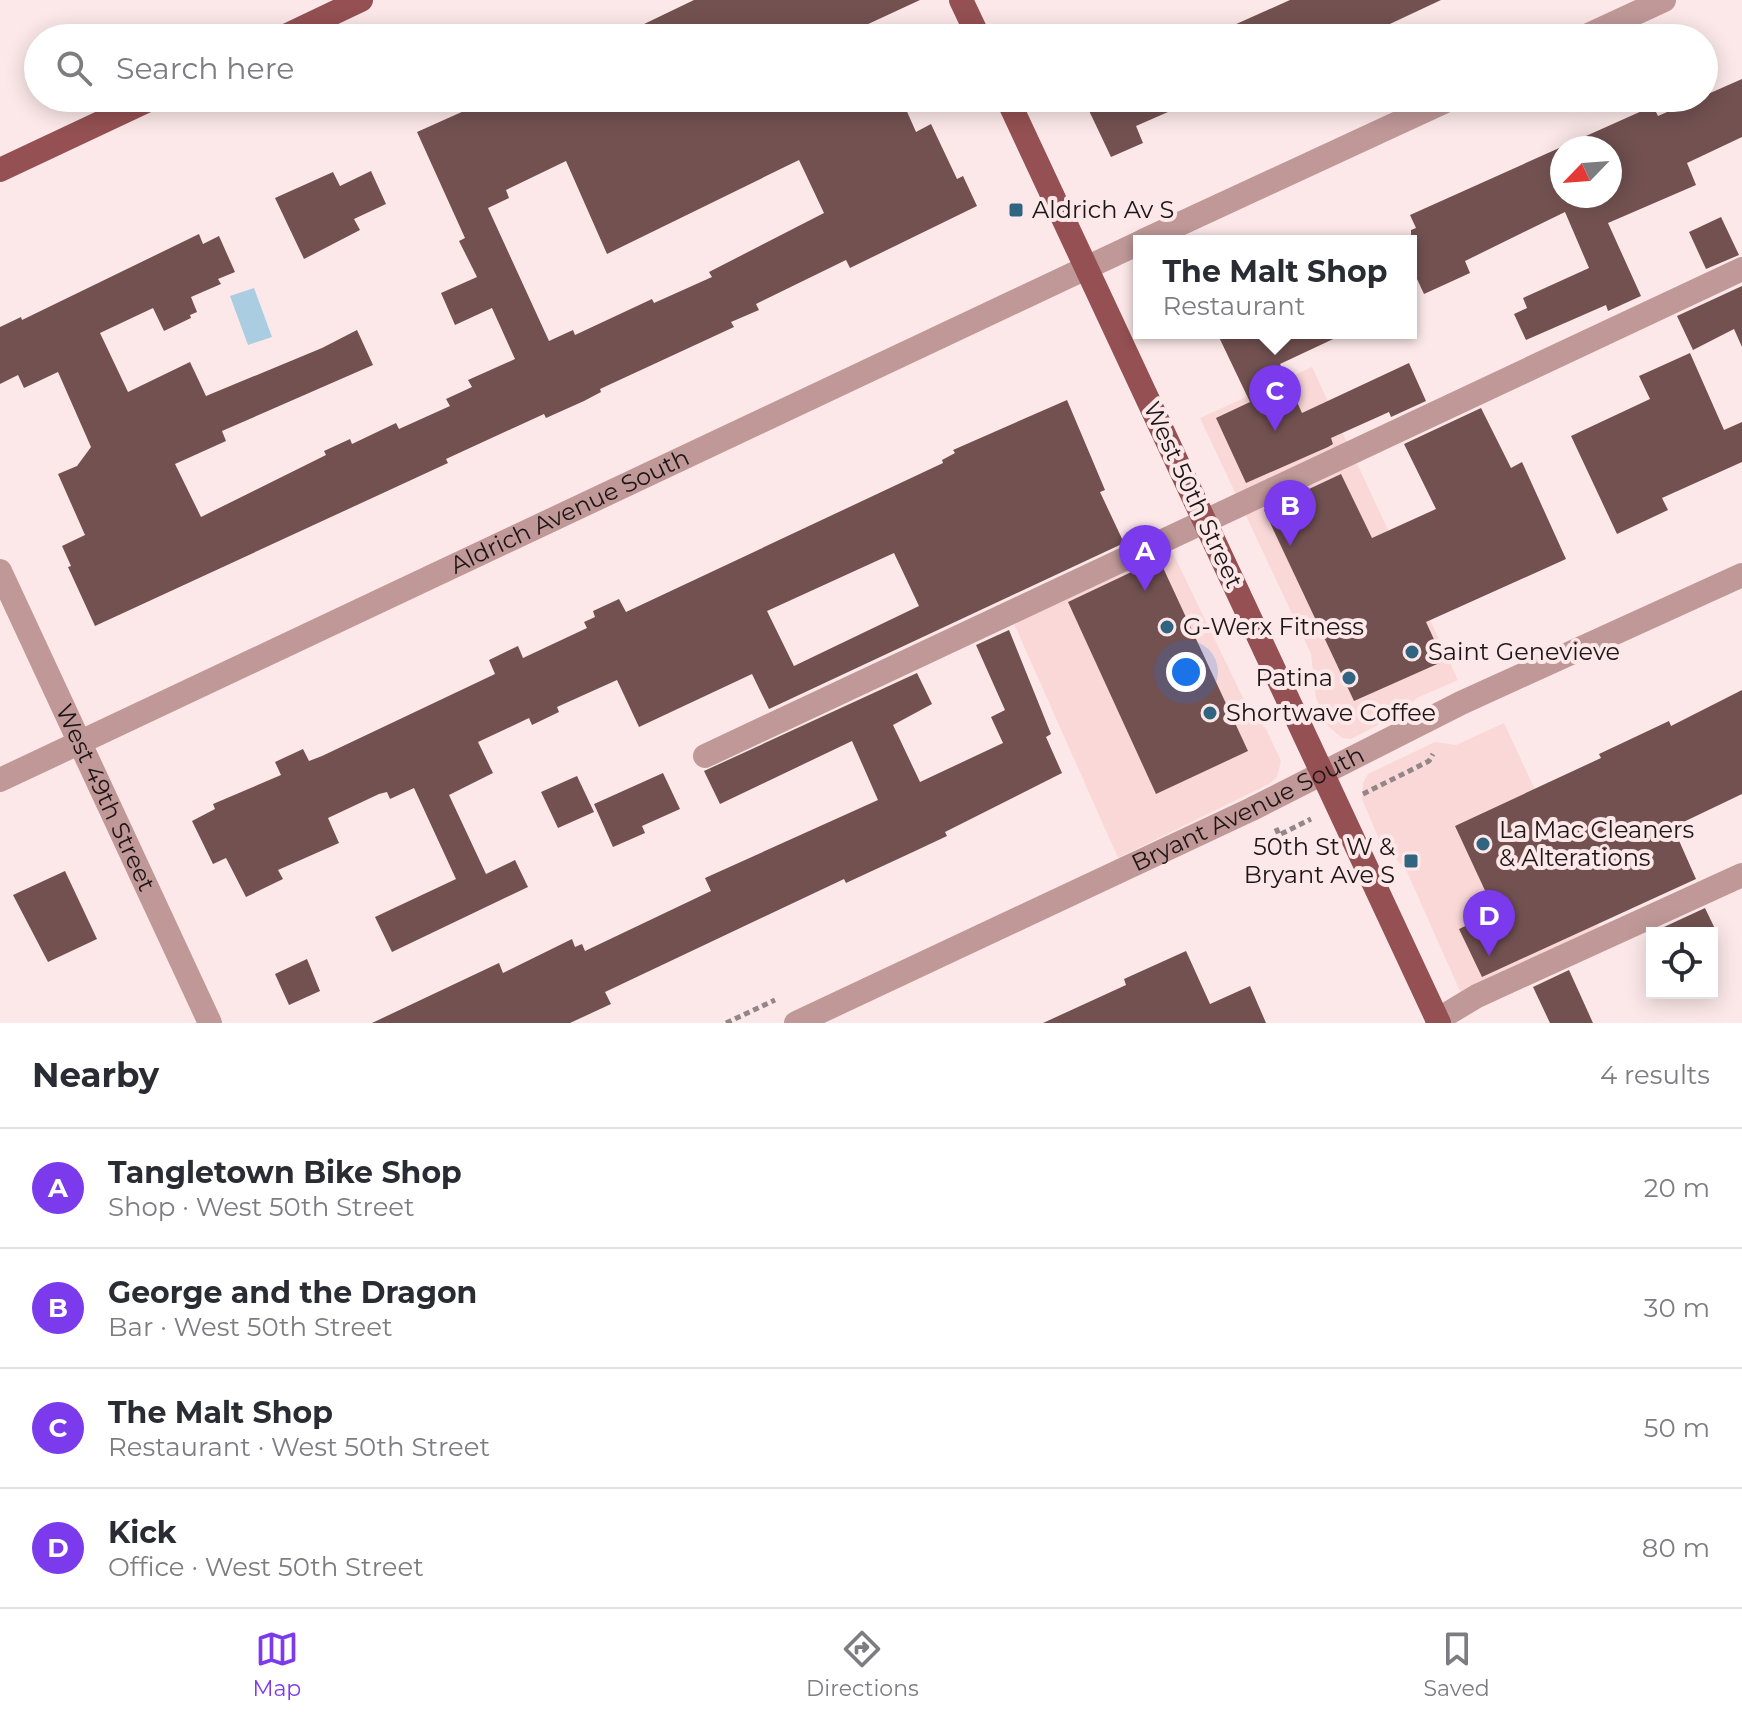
<!DOCTYPE html>
<html lang="en">
<head>
<meta charset="utf-8">
<style>
	body { margin:0; font-family:Montserrat,sans-serif; background:#f7f7f7; color:#2b2b33 }
	.controls { position:absolute; right:24px; bottom:24px; display:grid; overflow:hidden; border-radius:0px; box-shadow:0 4px 20px #0003 }
	.controls button { width:72px; height:72px; display:grid; place-items:center; padding:0; border:0; border-bottom:2px solid #e1e1e2; background:#fff; color:#2b2b33; font:40px sans-serif }
	.compass { position:absolute; left:1550px; top:136px; width:72px; height:72px; border-radius:50%; background:#fff; box-shadow:0 4px 20px #0003; rotate:245deg }
	.you { position:absolute; left:1186px; top:672px; width:28px; height:28px; margin:-20px; border:6px solid #fff; border-radius:50%; background:#1a73e8; box-shadow:0 0 0 12px #1a73e833 }
	.badge { display:grid; place-items:center; width:52px; height:52px; border-radius:50%; background:#7c3aed; color:#fff; font-size:26px; font-weight:700 }
	.pin { position:absolute; translate:-50% -66px; filter:drop-shadow(0 2px 4px #0008) }
	.pin::after { content:''; position:absolute; top:42px; width:28px; height:24px; background:inherit; clip-path:polygon(0 0,100% 0,50% 100%) }
	.popup { position:absolute; left:1133px; top:235px; width:284px; height:104px; box-sizing:border-box; display:grid; place-content:center; border-radius:0px; background:#fff; filter:drop-shadow(0 2px 6px #0005); font-size:26px; white-space:nowrap; color:#7c7c81 }
	.popup b { font-size:30px; color:#2b2b33 }
	.popup::after { content:''; position:absolute; left:50%; top:100%; margin-left:-16px; border:16px solid transparent; border-top-color:#fff }
	.list { margin:0; padding:0; list-style:none }
	h2 { display:flex; justify-content:space-between; align-items:center; height:104px; margin:0; padding:0 32px; font-size:34px }
	h2 small { font-size:26px; font-weight:400; color:#7c7c81 }
	.list li { display:grid; grid-template-columns:52px 1fr auto; gap:24px; align-items:center; box-sizing:border-box; height:120px; padding:0 32px; border-top:2px solid #e1e1e2 }
	.list b { display:block; font-size:30px; white-space:nowrap }
	.list p { margin:0; font-size:26px; white-space:nowrap; color:#7c7c81 }
	.list em { font-size:26px; font-style:normal; color:#7c7c81 }
	.icon { flex:none; width:44px; height:44px; fill:none; stroke:currentColor; stroke-width:2; stroke-linecap:round; stroke-linejoin:round }
	.map { position:relative; flex:none; width:1742px; height:1023px; overflow:hidden }
	.search { position:absolute; background:#fff; box-shadow:0 4px 20px #0003; left:24px; right:24px; top:24px; height:88px; display:flex; align-items:center; gap:20px; box-sizing:border-box; padding:0 28px; border-radius:44px; color:#7c7c81; font-size:30px }
	.sheet { height:584px; background:#fff }
	nav { display:flex; justify-content:space-around; align-items:center; box-sizing:border-box; height:112px; border-top:2px solid #e1e1e2; background:#fff; font-size:22px; color:#7c7c81 }
	nav a { display:grid; justify-items:center; gap:4px }
	nav .on { color:#7c3aed }
	.map>svg:first-child { display:block }
	.built { fill:#fad8d8 }
	.water { fill:#abcde2 }
	.building { fill:#735151; fill-rule:evenodd }
	.lines { fill:none; stroke-linecap:round; stroke-linejoin:round }
	.path { stroke:#948686; stroke-width:5; stroke-dasharray:6 4; stroke-linecap:butt }
	.minor { stroke:#c09898; stroke-width:24 }
	.major { stroke:#945052; stroke-width:24 }
	.poi-dot { fill:#306480; stroke:#fce8e8; stroke-width:3 }
	.labels { text-anchor:middle; stroke-width:8; stroke-linejoin:round; paint-order:stroke }
	.poi-label { font-size:24px; fill:#1e1616; stroke:#fce8e8; text-anchor:start }
	.street-label { font-size:24px; fill:#1e1616; stroke:#fce8e8 }
</style>
</head>
<body>
<div class="map">
<svg width="1742" height="1023" viewBox="0 0 1742 1023">
	<rect width="100%" height="100%" fill="#fce8e8"/>
	<g class="built">
		<polygon points="1312,367 1458,680 1417,698 1401,713 1351,739 1342,738 1328,726 1316,698 1311,654 1200,418"/>
		<polygon points="1166,539 1248,708 1266,729 1281,761 1277,777 1269,784 1118,858 1011,617"/>
		<polygon points="1504,723 1607,945 1468,1009 1407,872 1378,837 1362,799 1363,783 1368,774 1435,742 1456,745"/>
	</g>
	<polygon class="water" points="254,288 272,337 248,345 230,296"/>
	<g class="building">
		<polygon points="694,0 920,0 838,38 615,38"/>
		<polygon points="1290,0 1441,0 1360,38 1205,38"/>
		<path d="M1742,79v58l-55,26 9,22 -88,38 33,73 -33,15 -2,-6 -80,35 -12,-26 13,-6 -4,-10 66,-30 -24,-56 -100,49 5,12 -46,21 -13,-28v-36l5,-2 -6,-13 243,-109 5,10zM1562,148h48v48h-48z"/>
		<path d="M493,98h408l15,34 15,-8 26,55 6,-3 14,30 -127,62 -4,-8 -90,44 3,6 -28,12 3,5 -134,62 1,3 -17,9 -38,17 -2,-4 -98,45 2,4 -353,163 -27,-59 3,-1 -9,-20 23,-11 -27,-61 19,-8 14,-19 -33,-75 -34,16 -6,-13 -18,9v-57l21,-10 1,3 177,-86 4,10 16,-8 16,36 -17,7 3,5 -30,13 6,15 -7,3 1,3 -27,13 -11,-23 -53,25 28,59 62,-30 16,34 116,-48 35,-18 16,35 -151,66 4,10 -51,23 26,53 125,-62 -2,-4 26,-12 2,5 44,-21 3,6 51,-23 -4,-7 26,-12 -4,-7 47,-21 -23,-51 -37,17 -14,-32 36,-16 -18,-36 6,-3 -48,-106zM799,160l25,53 -115,59 3,5 -58,26 -2,-4 -77,36 -2,-5 -24,11 -61,-133 21,-10 -3,-8 60,-29 41,93z"/>
		<polygon points="1083,98 1200,98 1136,126 1143,143 1111,157"/>
		<polygon points="371,171 386,204 354,219 360,230 304,259 275,198 333,172 340,186"/>
		<polygon points="1721,217 1739,255 1706,269 1689,232"/>
		<polygon points="1742,286 1742,347 1734,329 1693,350 1677,316"/>
		<polygon points="1217,333 1346,333 1280,364 1302,413 1409,363 1426,401 1391,417 1389,412 1331,438 1333,444 1328,447 1246,483 1216,418 1250,402"/>
		<polygon points="1690,353 1724,430 1742,422 1742,462 1662,498 1668,510 1617,534 1571,436 1650,399 1639,376"/>
		<path d="M1067,400l38,90 -5,2 24,51 -355,166 -17,-35 -113,53 -22,-47 -60,27 2,5 -27,13 -3,-7 -51,24 15,31 -44,22 37,79 29,-14 13,27 -136,65 -17,-35 81,-38 -42,-91 -24,11 -3,-7 -8,2 -51,24 11,25 -61,27 5,9 -37,18 -20,-39 -13,6 -21,-43 23,-12 -2,-5 68,-29 -6,-13 28,-13 6,12 13,-5 173,-82 -6,-14 29,-14 5,12 64,-30 -3,-6 11,-5 -2,-6 26,-12 7,13 317,-149 -1,-3 13,-7 -2,-3zM894,553l25,53 -125,60 -27,-55z"/>
		<polygon points="1481,408 1511,468 1522,462 1566,559 1426,622 1444,661 1354,701 1264,510 1341,474 1372,538 1436,509 1404,444"/>
		<polygon points="1159,559 1248,751 1156,794 1068,602"/>
		<polygon points="1009,630 1051,734 1046,737 1062,773 945,832 947,836 913,852 846,883 844,879 605,992 611,1004 570,1023 372,1023 499,963 503,973 572,939 575,947 582,944 585,951 711,891 705,878 878,800 852,741 720,804 704,771 917,673 932,704 893,725 920,782 1003,743 991,717 1005,710 976,645"/>
		<polygon points="1742,690 1742,794 1673,827 1696,879 1482,977 1459,929 1495,912 1455,826 1601,758 1599,754 1669,721 1671,726"/>
		<polygon points="663,773 680,809 642,826 645,833 613,847 594,804"/>
		<polygon points="577,776 594,812 558,828 541,792"/>
		<polygon points="65,871 97,939 48,962 13,895"/>
		<polygon points="1705,908 1717,933 1651,933"/>
		<polygon points="1186,951 1210,1004 1250,986 1266,1023 1043,1023 1126,985 1124,979"/>
		<polygon points="307,959 320,991 289,1005 275,974"/>
		<polygon points="1569,970 1593,1023 1550,1023 1533,987"/>
	</g>
	<g class="lines">
		<g class="path">
			<polyline points="1363,794 1429,761 1433,754"/>
			<polyline points="1276,828 1279,835 1311,819"/>
			<polyline points="726,1023 775,1000"/>
		</g>
		<g class="minor">
			<polyline points="1582,38 1664,0"/>
			<polyline points="1143,241 1452,98"/>
			<path id="s1" d="M0,571l210,452"/>
			<polyline points="705,756 1742,269"/>
			<path id="s2" d="M0,780l1139,-537"/>
			<polyline points="1437,1020 1477,996 1742,875"/>
			<path id="s3" d="M796,1023l456,-214 209,-106 281,-128"/>
		</g>
		<g class="major">
			<polyline points="961,0 979,38"/>
			<polyline points="281,38 361,0"/>
			<polyline points="1007,98 1439,1023"/>
			<polyline points="0,170 153,98"/>
		</g>
	</g>
	<g class="poi-dot">
		<rect x="1008" y="202" width="16" height="16" rx="4"/>
		<circle cx="1167" cy="627" r="8"/>
		<circle cx="1412" cy="652" r="8"/>
		<circle cx="1349" cy="678" r="8"/>
		<circle cx="1210" cy="713" r="8"/>
		<circle cx="1483" cy="844" r="8"/>
		<rect x="1403" y="853" width="16" height="16" rx="4"/>
	</g>
	<g class="labels">
		<g class="poi-label">
			<text x="1032" y="218">Aldrich Av S</text>
			<text x="1183" y="635">G-Werx Fitness</text>
			<text x="1428" y="660">Saint Genevieve</text>
			<text x="1333" y="686" text-anchor="end">Patina</text>
			<text x="1226" y="721">Shortwave Coffee</text>
			<text x="1499" y="838">La Mac Cleaners<tspan x="1499" dy="28">&amp; Alterations</tspan></text>
			<text x="1395" y="855" text-anchor="end">50th St W &amp;<tspan x="1395" dy="28">Bryant Ave S</tspan></text>
		</g>
		<g class="street-label">
			<text transform="translate(1193 495) rotate(65)" y="8">West 50th Street</text>
			<text dy="8" stroke="none"><textPath href="#s2" startOffset="630">Aldrich Avenue South</textPath></text>
			<text dy="8" stroke="none"><textPath href="#s1" startOffset="250">West 49th Street</textPath></text>
			<text dy="8" stroke="none"><textPath href="#s3" startOffset="500">Bryant Avenue South</textPath></text>
		</g>
	</g>
</svg>
<div class="controls">
<button><svg class="icon" aria-label="locate" viewBox="0 0 24 24"><circle cx="12" cy="12" r="6"/><path d="M12 2v4M12 18v4M2 12h4M18 12h4"/></svg></button>
</div>
<svg class="compass" viewBox="-18 -18 36 36"><path d="M0-13l5 13h-10z" fill="#e53935"/><path d="M0 13l5-13h-10z" fill="#7c7c81"/></svg>
<div class="you"></div>
<div class="pin badge" style="left:1145px;top:591px">A</div>
<div class="pin badge" style="left:1290px;top:546px">B</div>
<div class="pin badge" style="left:1275px;top:431px">C</div>
<div class="popup"><b>The Malt Shop</b>Restaurant</div>
<div class="pin badge" style="left:1489px;top:956px">D</div>
<div class="search"><svg class="icon" aria-label="search" viewBox="0 0 24 24"><circle cx="10" cy="10" r="6"/><path d="M15 15l6 6"/></svg>Search here</div>
</div>
<section class="sheet">
<h2>Nearby<small>4 results</small></h2>
<ul class="list">
<li><span class="badge">A</span><div><b>Tangletown Bike Shop</b><p>Shop · West 50th Street</p></div><em>20 m</em></li>
<li><span class="badge">B</span><div><b>George and the Dragon</b><p>Bar · West 50th Street</p></div><em>30 m</em></li>
<li><span class="badge">C</span><div><b>The Malt Shop</b><p>Restaurant · West 50th Street</p></div><em>50 m</em></li>
<li><span class="badge">D</span><div><b>Kick</b><p>Office · West 50th Street</p></div><em>80 m</em></li>
</ul>
</section>
<nav>
<a class="on"><svg class="icon" aria-label="map" viewBox="0 0 24 24"><path d="M3 6l6-2 6 2 6-2v14l-6 2-6-2-6 2zM9 4v14M15 6v14"/></svg>Map</a>
<a><svg class="icon" aria-label="directions" viewBox="0 0 24 24"><path d="M12 3l9 9-9 9-9-9zM9 14v-3h6M13 9l2 2-2 2"/></svg>Directions</a>
<a><svg class="icon" aria-label="saved" viewBox="0 0 24 24"><path d="M7 4h10v16l-5-4-5 4z"/></svg>Saved</a>
</nav>
</body>
</html>
